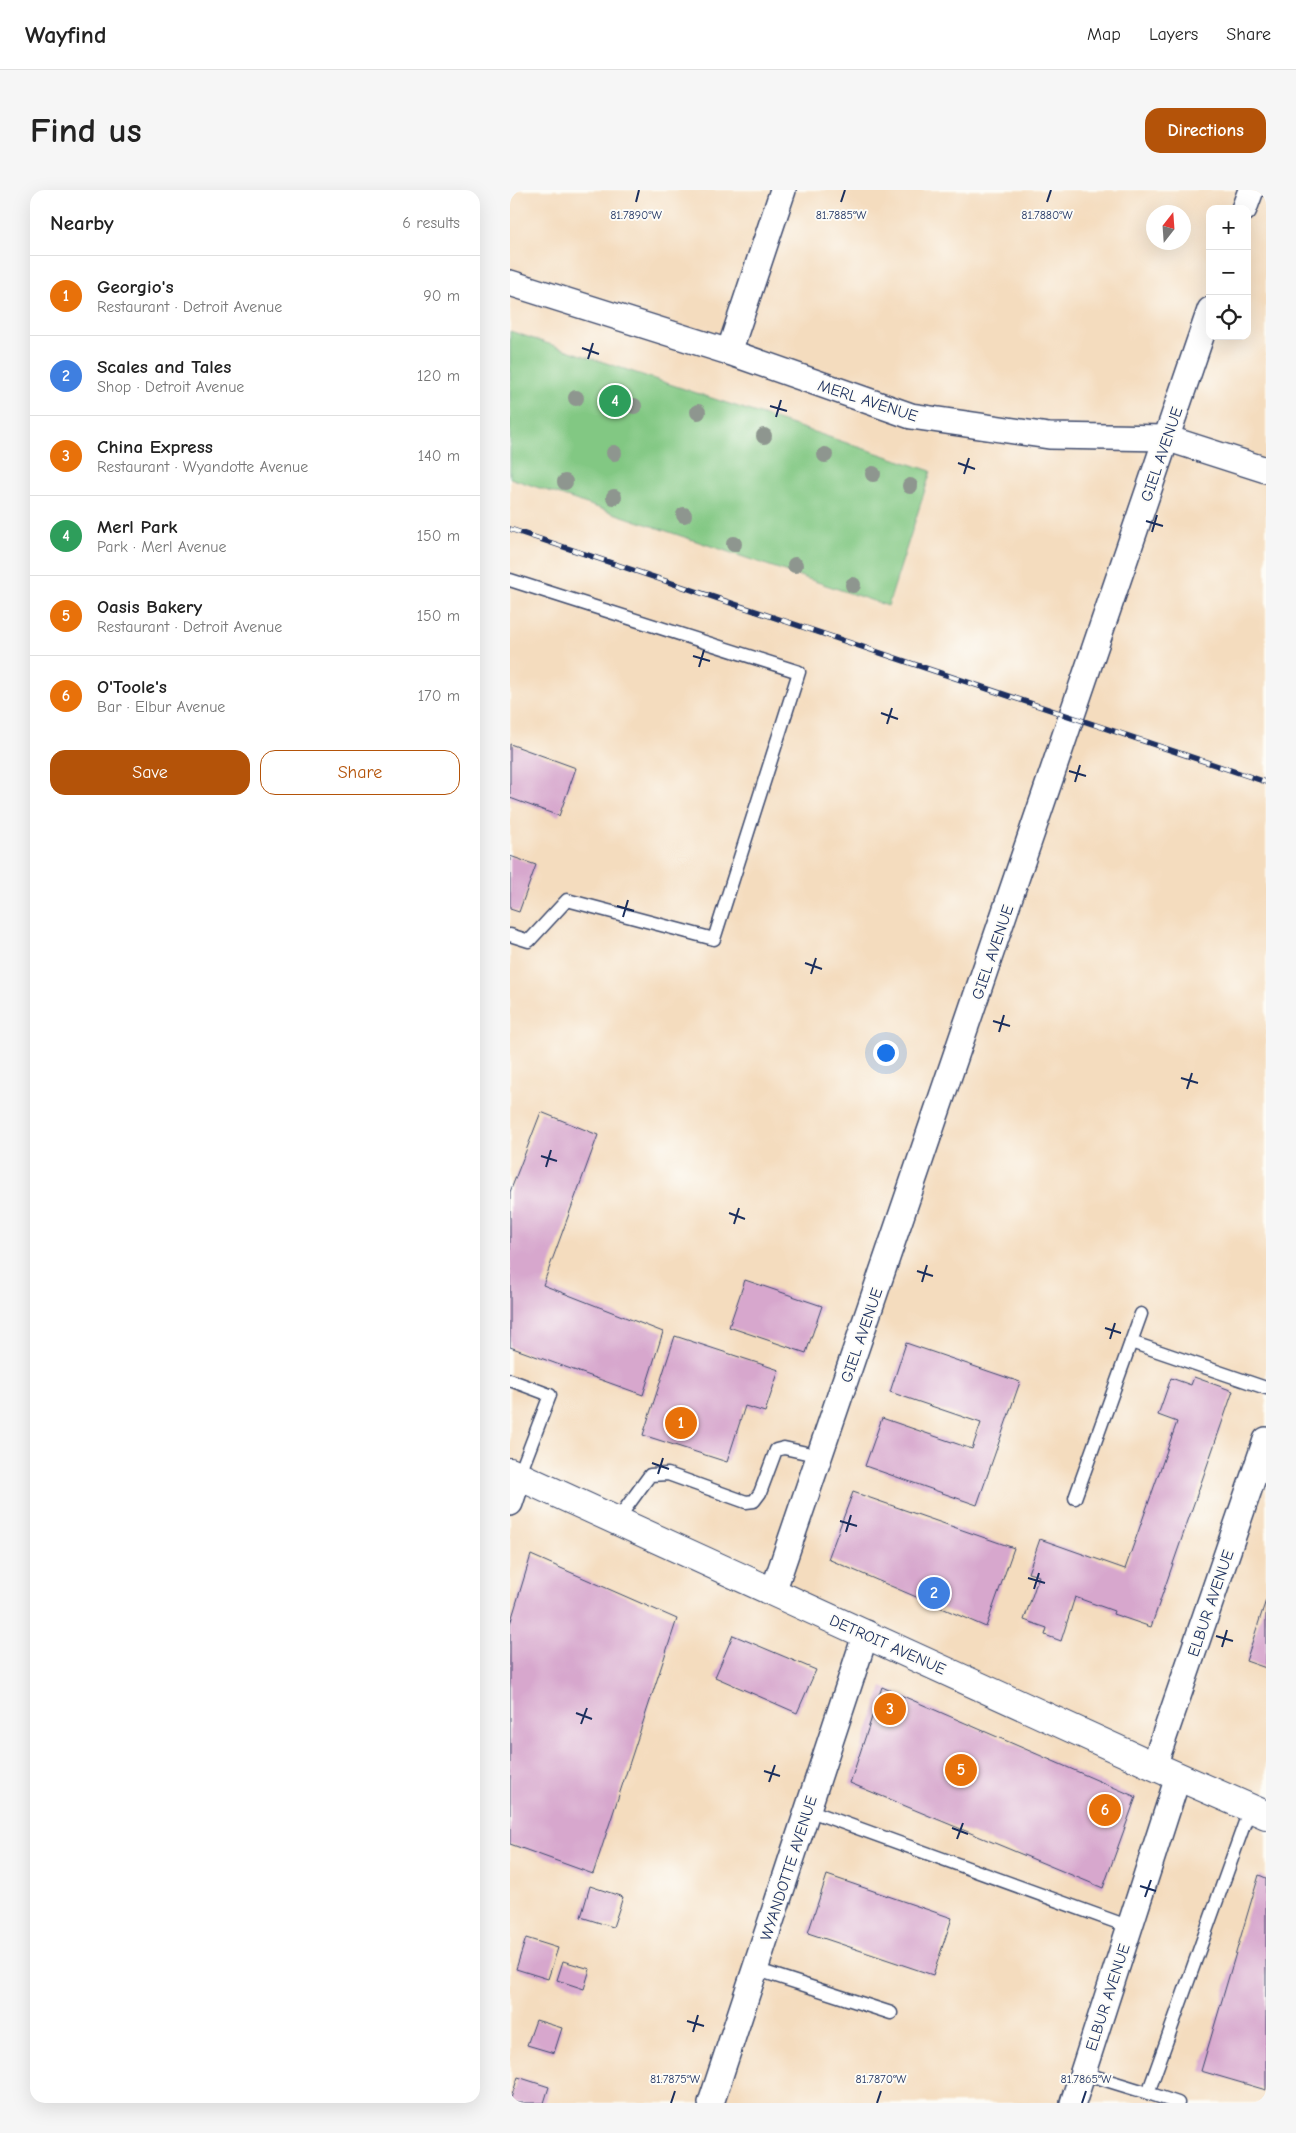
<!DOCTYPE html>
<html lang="en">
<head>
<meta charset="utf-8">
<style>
	body { margin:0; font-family:"Comic Neue",sans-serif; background:#f6f6f6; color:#222 }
	.controls { position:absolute; right:15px; top:15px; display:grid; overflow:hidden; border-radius:10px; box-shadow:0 5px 20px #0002 }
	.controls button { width:45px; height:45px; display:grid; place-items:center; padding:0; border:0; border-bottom:1px solid #e0e0e0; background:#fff; color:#222; font:25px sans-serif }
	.compass { position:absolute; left:636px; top:15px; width:45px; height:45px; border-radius:50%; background:#fff; box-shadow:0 5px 20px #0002; rotate:17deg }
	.you { position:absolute; left:375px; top:862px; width:18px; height:18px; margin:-12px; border:4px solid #fff; border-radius:50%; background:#1a73e8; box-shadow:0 0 0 8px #1a73e833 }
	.badge { display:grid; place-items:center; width:32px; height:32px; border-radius:50%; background:#b45309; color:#fff; font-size:16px; font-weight:700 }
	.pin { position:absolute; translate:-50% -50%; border:2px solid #fff; box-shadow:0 1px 5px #0006 }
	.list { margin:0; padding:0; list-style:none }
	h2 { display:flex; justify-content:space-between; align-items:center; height:65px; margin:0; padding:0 20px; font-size:21px }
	h2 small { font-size:16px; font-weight:400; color:#767676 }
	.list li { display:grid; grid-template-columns:32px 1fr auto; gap:15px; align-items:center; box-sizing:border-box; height:80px; padding:0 20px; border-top:1px solid #e0e0e0 }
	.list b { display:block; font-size:19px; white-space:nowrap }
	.list p { margin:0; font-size:16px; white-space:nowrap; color:#767676 }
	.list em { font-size:16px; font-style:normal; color:#767676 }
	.actions { display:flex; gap:10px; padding:15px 20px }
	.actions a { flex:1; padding:11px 0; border:1px solid #b45309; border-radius:15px; text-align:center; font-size:18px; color:#b45309 }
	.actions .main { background:#b45309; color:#fff }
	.icon { flex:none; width:28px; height:28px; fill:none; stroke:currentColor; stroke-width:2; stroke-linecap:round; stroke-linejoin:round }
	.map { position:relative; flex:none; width:756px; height:1913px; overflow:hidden; border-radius:15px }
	header { display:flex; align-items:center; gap:30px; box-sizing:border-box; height:70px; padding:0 25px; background:#fff; border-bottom:1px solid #e0e0e0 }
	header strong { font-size:24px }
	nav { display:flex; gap:28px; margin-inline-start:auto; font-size:18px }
	.intro { display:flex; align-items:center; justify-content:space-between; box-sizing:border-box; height:120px; padding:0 30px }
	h1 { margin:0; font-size:35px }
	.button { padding:12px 22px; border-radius:15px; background:#b45309; color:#fff; font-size:18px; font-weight:700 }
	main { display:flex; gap:30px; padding:0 30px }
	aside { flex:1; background:#fff; border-radius:15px; box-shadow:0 5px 20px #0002 }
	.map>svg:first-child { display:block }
	.green { fill:#82c883; stroke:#4e7c70 }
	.building { fill:#d7a7cd }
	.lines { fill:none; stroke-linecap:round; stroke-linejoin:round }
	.lane-casing { stroke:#3c496c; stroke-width:15 }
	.street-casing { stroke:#3c496c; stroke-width:28 }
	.primary-casing { stroke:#3c496c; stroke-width:30 }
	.lane { stroke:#fff; stroke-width:12 }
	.street { stroke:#fff; stroke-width:25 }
	.primary { stroke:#fff; stroke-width:28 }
	.rail-casing { stroke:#1b2f5e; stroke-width:5.5 }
	.rail { stroke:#fdfcf7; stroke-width:4; stroke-dasharray:11; stroke-linecap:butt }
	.tree { fill:#8e968f }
	.ticks { fill:none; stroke:#1b2f5e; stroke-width:2 }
	.labels { text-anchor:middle; stroke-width:4; stroke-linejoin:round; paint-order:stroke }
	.street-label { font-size:16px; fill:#1b2f5e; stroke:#fdfcf7 }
	.ticks-label { font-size:12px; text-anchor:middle; fill:#1b2f5e; stroke:#fdfcf7; stroke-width:4; stroke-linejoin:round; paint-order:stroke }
</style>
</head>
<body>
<header>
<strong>Wayfind</strong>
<nav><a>Map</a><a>Layers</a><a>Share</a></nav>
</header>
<div class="intro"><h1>Find us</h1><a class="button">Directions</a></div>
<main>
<aside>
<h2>Nearby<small>6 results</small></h2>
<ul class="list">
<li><span class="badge" style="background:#e8710a">1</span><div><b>Georgio's</b><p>Restaurant · Detroit Avenue</p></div><em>90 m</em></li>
<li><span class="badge" style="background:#3f7fe0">2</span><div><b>Scales and Tales</b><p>Shop · Detroit Avenue</p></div><em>120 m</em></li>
<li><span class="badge" style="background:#e8710a">3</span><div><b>China Express</b><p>Restaurant · Wyandotte Avenue</p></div><em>140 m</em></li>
<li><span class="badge" style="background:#2e9e5b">4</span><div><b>Merl Park</b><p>Park · Merl Avenue</p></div><em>150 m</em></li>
<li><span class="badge" style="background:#e8710a">5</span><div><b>Oasis Bakery</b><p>Restaurant · Detroit Avenue</p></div><em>150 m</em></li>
<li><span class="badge" style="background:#e8710a">6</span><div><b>O'Toole's</b><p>Bar · Elbur Avenue</p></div><em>170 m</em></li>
</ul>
<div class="actions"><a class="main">Save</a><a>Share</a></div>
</aside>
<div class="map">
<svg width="756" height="1913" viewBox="0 0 756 1913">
	<rect width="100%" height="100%" fill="#fdfcf7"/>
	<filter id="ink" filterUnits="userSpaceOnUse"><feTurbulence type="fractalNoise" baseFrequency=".02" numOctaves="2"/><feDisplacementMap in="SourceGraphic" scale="10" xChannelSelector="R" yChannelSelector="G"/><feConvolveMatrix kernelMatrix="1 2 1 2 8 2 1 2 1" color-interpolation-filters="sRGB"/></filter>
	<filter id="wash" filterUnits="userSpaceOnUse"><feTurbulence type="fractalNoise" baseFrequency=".0096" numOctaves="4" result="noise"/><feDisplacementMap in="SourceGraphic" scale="20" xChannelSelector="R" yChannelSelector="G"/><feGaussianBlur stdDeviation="1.12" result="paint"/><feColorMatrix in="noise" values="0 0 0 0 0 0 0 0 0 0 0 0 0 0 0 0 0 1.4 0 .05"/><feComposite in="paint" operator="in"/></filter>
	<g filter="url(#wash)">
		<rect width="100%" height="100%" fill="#f4dcbe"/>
		<polygon class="green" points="0,141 421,281 378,416 0,288"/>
		<g id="blocks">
			<g class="building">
				<polygon points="0,554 66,578 49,626 0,608"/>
				<polygon points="0,666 26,675 9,722 0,719"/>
				<polygon points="31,922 88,945 33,1095 153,1142 133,1205 0,1157 0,1002"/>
				<polygon points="235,1090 312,1116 296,1163 219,1137"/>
				<polygon points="165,1146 269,1180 255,1222 235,1216 217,1272 133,1245"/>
				<polygon points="396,1153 510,1192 467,1315 355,1276 372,1228 462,1259 471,1233 380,1202"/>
				<polygon points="684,1187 723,1201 641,1437 603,1424 604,1421 565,1407 551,1451 535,1445 537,1438 514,1430 529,1386 518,1383 530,1349 615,1379 667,1232 648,1225 661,1188 681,1195"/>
				<polygon points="343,1302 504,1358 476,1437 318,1369"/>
				<polygon points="21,1365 167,1429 83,1684 0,1654 0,1434"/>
				<polygon points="756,1410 756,1478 736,1471"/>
				<polygon points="223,1445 306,1480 287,1523 205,1487"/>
				<polygon points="372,1497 626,1607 593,1698 340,1593"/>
				<polygon points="317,1685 442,1728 423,1785 298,1743"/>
				<polygon points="749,1685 756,1688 756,1900 691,1881"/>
				<polygon points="80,1696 113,1707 103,1737 71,1727"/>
				<polygon points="16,1748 48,1758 38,1789 6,1779"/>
				<polygon points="53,1771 80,1779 74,1799 47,1790"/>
				<polygon points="26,1830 52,1838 44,1863 17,1855"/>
				<polygon points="8,1887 39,1897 34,1913 7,1913 0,1911"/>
			</g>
		</g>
	</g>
	<g filter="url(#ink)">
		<use href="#blocks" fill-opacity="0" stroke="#3c496c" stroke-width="1"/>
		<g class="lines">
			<g class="lane-casing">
				<g id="lane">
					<polyline points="0,390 289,482 204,749 57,710 19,751 0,745"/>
					<polyline points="621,1152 756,1198"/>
					<polyline points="0,1190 40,1205 9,1286"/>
					<polyline points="565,1308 631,1124"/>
					<polyline points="107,1330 140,1285 158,1284 236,1312 244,1311 250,1303 266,1260 274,1258 310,1266"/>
					<polyline points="298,1620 620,1737"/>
					<polyline points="245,1779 381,1823"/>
					<polyline points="573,1883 638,1903"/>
					<polyline points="668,1913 638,1903 740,1618"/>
				</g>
			</g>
			<g class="street-casing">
				<g id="street">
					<polyline points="734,19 741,0"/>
					<polyline points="0,93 219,162 401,226 539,246 656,248 756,280"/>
					<polyline points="219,162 273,0"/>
					<polyline points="0,1313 9,1286"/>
					<polyline points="263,1402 700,120"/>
					<polyline points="644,1576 756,1250"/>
					<polyline points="201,1913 356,1443"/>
					<polyline points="563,1913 668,1587"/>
				</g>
			</g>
			<g class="primary-casing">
				<polyline id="primary" points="0,1282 644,1576 756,1625"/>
			</g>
			<use href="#lane" class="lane"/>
			<use href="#street" class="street"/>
			<use href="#primary" class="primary"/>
			<g class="rail-casing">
				<polyline id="rail" points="0,339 756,592"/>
			</g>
			<use href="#rail" class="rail"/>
		</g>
		<g class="tree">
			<circle cx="66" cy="208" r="8"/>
			<circle cx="124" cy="216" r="8"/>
			<circle cx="188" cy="222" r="8"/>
			<circle cx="254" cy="246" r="8"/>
			<circle cx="104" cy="263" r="8"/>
			<circle cx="315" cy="265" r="8"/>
			<circle cx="363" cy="284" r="8"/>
			<circle cx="55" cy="292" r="8"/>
			<circle cx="400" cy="296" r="8"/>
			<circle cx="104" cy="307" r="8"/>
			<circle cx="174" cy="325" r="8"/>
			<circle cx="224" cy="354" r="8"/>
			<circle cx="285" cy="375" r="8"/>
			<circle cx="343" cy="395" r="8"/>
		</g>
	</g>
	<path class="ticks" d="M126,12l3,-12M331,12l4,-12M537,12l4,-12M72,158l17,6M78,169l5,-16M260,216l17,5M266,227l5,-17M448,273l17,6M454,284l5,-16M636,331l17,5M642,342l5,-17M183,466l17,5M189,477l5,-17M371,523l17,6M377,534l5,-16M559,581l17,5M565,592l5,-17M107,716l17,5M113,727l5,-17M295,773l17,6M301,784l5,-16M483,831l17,5M489,842l5,-17M671,888l17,5M677,899l5,-16M31,966l16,5M36,977l5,-17M219,1023l16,6M224,1034l5,-16M407,1081l16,5M412,1092l5,-17M595,1138l16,5M600,1149l5,-16M142,1273l17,6M148,1284l5,-16M330,1331l17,5M336,1342l5,-17M518,1388l17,5M524,1399l5,-16M706,1446l17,5M712,1457l5,-17M66,1523l16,6M71,1534l6,-16M254,1581l16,5M259,1592l6,-17M442,1638l16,6M447,1649l6,-16M630,1696l16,5M635,1707l6,-17M177,1831l17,5M183,1842l5,-17M161,1913l4,-12M367,1913l4,-12M572,1913l4,-12"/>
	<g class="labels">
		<g class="street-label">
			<text transform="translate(358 210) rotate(18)" y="6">MERL AVENUE</text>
			<text transform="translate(651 264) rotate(-71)" y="6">GIEL AVENUE</text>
			<text transform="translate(482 762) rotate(-71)" y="6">GIEL AVENUE</text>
			<text transform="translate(351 1145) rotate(-71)" y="6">GIEL AVENUE</text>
			<text transform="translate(700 1413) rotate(-71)" y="6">ELBUR AVENUE</text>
			<text transform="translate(378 1454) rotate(24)" y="6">DETROIT AVENUE</text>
			<text transform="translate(278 1678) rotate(-72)" y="6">WYANDOTTE AVENUE</text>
			<text transform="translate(597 1807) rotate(-72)" y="6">ELBUR AVENUE</text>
		</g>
	</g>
	<g class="ticks-label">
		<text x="126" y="29">81.7890°W</text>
		<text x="331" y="29">81.7885°W</text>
		<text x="537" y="29">81.7880°W</text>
		<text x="165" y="1893">81.7875°W</text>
		<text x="371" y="1893">81.7870°W</text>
		<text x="576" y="1893">81.7865°W</text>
	</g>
</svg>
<div class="controls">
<button>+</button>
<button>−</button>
<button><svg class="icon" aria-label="locate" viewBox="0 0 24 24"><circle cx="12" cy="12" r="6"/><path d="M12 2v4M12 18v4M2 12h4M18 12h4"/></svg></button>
</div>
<svg class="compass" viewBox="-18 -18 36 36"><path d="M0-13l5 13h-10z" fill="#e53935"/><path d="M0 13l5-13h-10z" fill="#767676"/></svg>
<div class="you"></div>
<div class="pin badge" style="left:171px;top:1233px;background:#e8710a">1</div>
<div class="pin badge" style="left:424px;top:1403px;background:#3f7fe0">2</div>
<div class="pin badge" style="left:380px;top:1519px;background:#e8710a">3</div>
<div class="pin badge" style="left:105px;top:211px;background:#2e9e5b">4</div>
<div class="pin badge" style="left:451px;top:1580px;background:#e8710a">5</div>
<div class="pin badge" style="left:595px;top:1620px;background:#e8710a">6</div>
</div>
</main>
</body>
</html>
